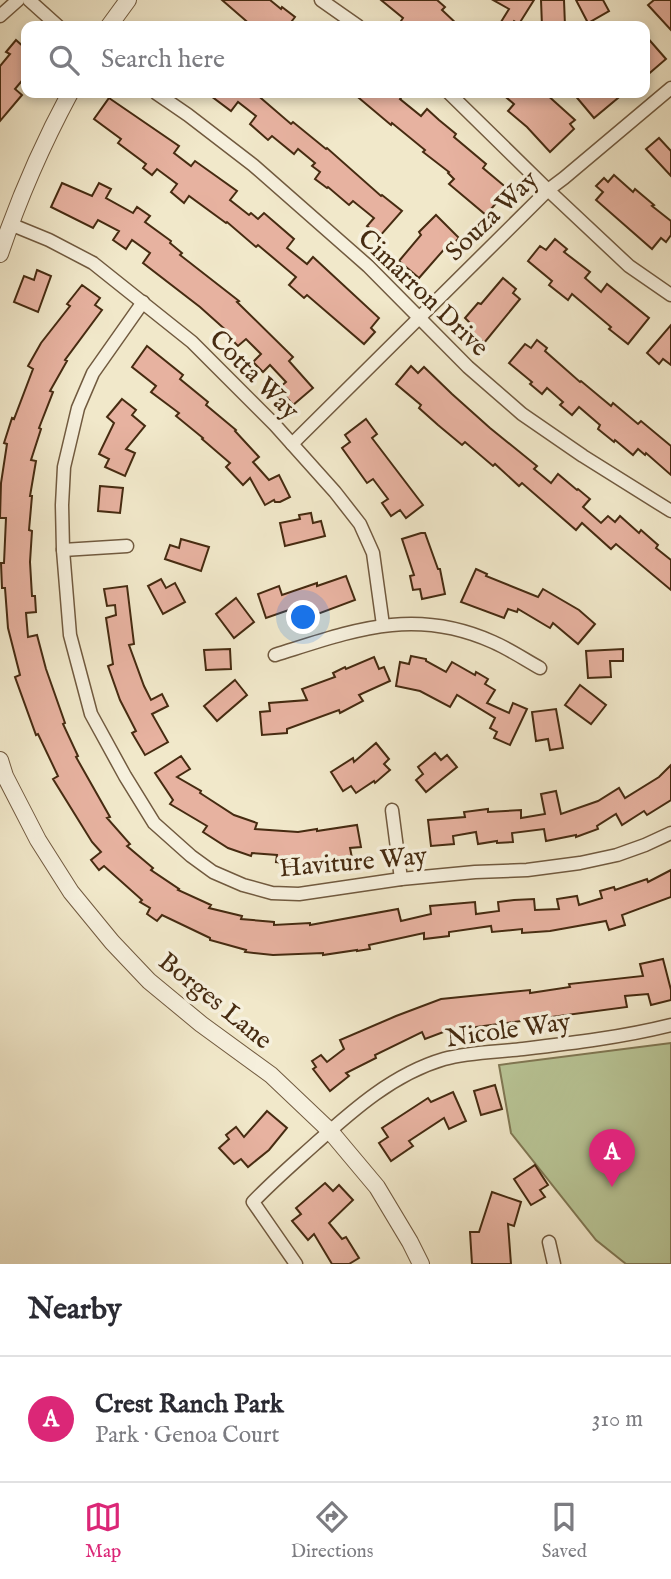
<!DOCTYPE html>
<html lang="en">
<head>
<meta charset="utf-8">
<style>
	body { margin:0; font-family:"IM FELL English",serif; background:#f2f2f3; color:#2b2b33 }
	.you { position:absolute; left:304px; top:618px; width:24px; height:24px; margin:-18px; border:5px solid #fff; border-radius:50%; background:#1a73e8; box-shadow:0 0 0 10px #1a73e833 }
	.badge { display:grid; place-items:center; width:46px; height:46px; border-radius:50%; background:#db2777; color:#fff; font-size:23px; font-weight:700 }
	.pin { position:absolute; translate:-50% -58px; filter:drop-shadow(0 2px 4px #0008) }
	.pin::after { content:''; position:absolute; top:37px; width:24px; height:21px; background:inherit; clip-path:polygon(0 0,100% 0,50% 100%) }
	.list { margin:0; padding:0; list-style:none }
	h2 { display:flex; justify-content:space-between; align-items:center; height:91px; margin:0; padding:0 28px; font-size:30px }
	h2 small { font-size:23px; font-weight:400; color:#7c7c81 }
	.list li { display:grid; grid-template-columns:46px 1fr auto; gap:21px; align-items:center; box-sizing:border-box; height:126px; padding:0 28px; border-top:2px solid #e1e1e2 }
	.list b { display:block; font-size:26px; white-space:nowrap }
	.list p { margin:0; font-size:23px; white-space:nowrap; color:#7c7c81 }
	.list em { font-size:23px; font-style:normal; color:#7c7c81 }
	.icon { flex:none; width:38px; height:38px; fill:none; stroke:currentColor; stroke-width:2; stroke-linecap:round; stroke-linejoin:round }
	.map { position:relative; flex:none; width:671px; height:1264px; overflow:hidden }
	.search { position:absolute; background:#fff; box-shadow:0 4px 10px #0003; left:21px; right:21px; top:21px; height:77px; display:flex; align-items:center; gap:18px; box-sizing:border-box; padding:0 24px; border-radius:14px; color:#7c7c81; font-size:26px }
	.sheet { height:217px; background:#fff }
	nav { display:flex; justify-content:space-around; align-items:center; box-sizing:border-box; height:98px; border-top:2px solid #e1e1e2; background:#fff; font-size:19px; color:#7c7c81 }
	nav a { display:grid; justify-items:center; gap:4px }
	nav .on { color:#db2777 }
	.map>svg:first-child { display:block }
	.green { fill:#b9c697; stroke:#807854; stroke-width:2 }
	.building { fill:#e7b2a0; stroke:#462b11; stroke-width:2 }
	.lines { fill:none; stroke-linecap:round; stroke-linejoin:round }
	.minor-casing { stroke:#715a3f; stroke-width:15 }
	.tertiary-casing { stroke:#715a3f; stroke-width:18 }
	.minor { stroke:#f6f0dd; stroke-width:12 }
	.tertiary { stroke:#f6f0dd; stroke-width:16 }
	.labels { text-anchor:middle; stroke-width:7; stroke-linejoin:round; paint-order:stroke }
	.street-label { font-size:26px; fill:#462b11; stroke:#f6f0dd }
</style>
</head>
<body>
<div class="map">
<svg width="671" height="1264" viewBox="0 0 671 1264">
	<rect width="100%" height="100%" fill="#f1e8ca"/>
	<filter id="stains"><feTurbulence type="fractalNoise" baseFrequency=".00286" numOctaves="4"/><feColorMatrix values="0 0 0 0 .2 0 0 0 0 .09 0 0 0 0 .02 0 0 0 .5 -.17"/></filter>
	<radialGradient id="worn" r=".72"><stop offset=".6" stop-color="#630" stop-opacity="0"/><stop offset="1" stop-color="#630" stop-opacity=".3"/></radialGradient>
	<polygon class="green" points="671,1043 671,1264 626,1264 596,1240 511,1133 499,1065"/>
	<g class="building">
		<polygon points="222,0 270,0 281,9 282,7 295,17 288,26 252,26"/>
		<polygon points="381,0 437,0 445,7 442,10 459,26 407,26 401,21 403,18"/>
		<polygon points="493,0 534,0 519,24 514,21 511,26 507,26 501,22 509,9"/>
		<polygon points="541,0 564,0 565,26 542,26"/>
		<polygon points="576,0 603,0 609,11 588,23"/>
		<polygon points="654,0 671,0 671,30 648,5"/>
		<polygon points="645,35 666,59 645,77"/>
		<polygon points="16,40 26,49 26,76 15,89 22,95 0,121 0,66 10,54 6,52"/>
		<polygon points="207,93 255,93 291,124 293,122 326,149 327,148 381,196 382,195 402,211 380,236 367,226 374,218 353,201 349,205 328,187 327,188 315,179 320,172 312,166 315,163 298,149 294,154 272,136 268,140 250,124 256,116 238,102 231,111"/>
		<polygon points="353,93 405,93 400,99 421,116 427,109 439,120 456,134 454,137 486,164 483,168 508,189 486,215 449,184 454,179 448,173 449,172 423,152 425,150 392,123 391,125"/>
		<polygon points="501,93 545,93 575,120 570,124 574,129 550,152 527,127 508,111 514,104"/>
		<polygon points="573,93 624,93 594,118"/>
		<polygon points="109,98 179,146 174,153 191,166 195,161 237,191 230,200 249,215 251,213 258,219 264,213 294,239 287,248 307,264 313,257 379,318 371,328 375,332 364,344 307,295 304,298 289,285 296,277 258,245 256,247 227,222 226,223 189,196 184,203 171,192 177,184 157,169 152,175 143,168 146,164 118,143 121,139 94,119"/>
		<polygon points="659,138 671,151 671,176 646,149"/>
		<polygon points="614,175 633,192 635,189 654,205 652,206 671,221 671,235 666,242 661,238 652,249 596,200 603,192 596,186 604,178 608,182"/>
		<polygon points="62,183 92,196 99,183 111,189 106,198 133,213 137,207 150,216 145,222 171,241 170,243 182,253 180,255 239,301 237,302 293,357 289,361 313,388 293,405 279,388 286,382 270,365 263,372 253,362 261,354 246,339 238,346 226,334 228,332 200,307 143,263 150,253 132,240 126,249 113,240 119,231 98,220 93,228 51,207"/>
		<polygon points="436,215 459,238 449,248 447,246 419,278 399,261 421,235 419,232"/>
		<polygon points="555,239 567,249 564,252 590,272 585,278 601,292 607,284 649,318 628,344 609,329 611,327 572,294 568,300 549,285 552,281 528,261 540,246 546,250"/>
		<polygon points="37,270 51,276 38,312 14,302 24,276 34,280"/>
		<polygon points="503,278 516,289 513,293 520,299 484,343 468,329 472,325 465,318 478,303 481,304"/>
		<polygon points="82,285 100,298 95,305 102,310 65,360 67,361 50,391 53,392 39,428 41,429 31,460 36,461 30,496 32,496 29,530 32,531 30,562 32,596 35,596 36,612 26,613 28,637 37,635 46,669 65,723 63,724 78,756 76,757 110,817 107,818 130,844 127,846 153,868 151,870 179,889 178,890 211,905 209,908 242,916 241,919 274,922 274,925 310,923 310,925 398,909 401,921 431,914 430,906 475,902 476,914 499,911 498,902 514,900 534,899 535,910 559,909 557,899 577,896 579,905 602,898 600,891 614,887 615,890 647,879 648,882 671,870 671,897 622,915 625,925 609,930 606,921 550,931 522,933 522,929 492,932 491,926 449,932 449,936 424,939 424,933 369,945 370,949 357,951 357,950 323,955 323,953 273,955 245,952 246,950 210,940 210,938 162,915 157,921 147,914 150,908 140,902 142,900 104,866 99,870 91,860 101,852 92,842 53,779 58,776 38,734 36,735 15,677 20,675 8,628 5,588 2,588 1,563 4,563 6,518 0,518 1,483 7,444 4,443 12,418 14,419 33,369 28,366 41,343 70,306 67,304"/>
		<polygon points="671,325 671,365 663,359 659,364 647,353"/>
		<polygon points="537,340 547,348 545,351 580,382 581,381 611,406 613,403 638,424 641,421 671,446 671,475 646,453 645,455 638,449 633,455 615,440 614,442 598,429 600,425 579,407 572,415 560,405 563,402 547,388 542,394 530,384 532,382 509,363 525,344 531,348"/>
		<polygon points="147,346 183,375 180,379 208,402 206,405 236,430 235,431 259,457 253,462 269,480 279,475 290,497 280,502 275,502 274,500 265,505 250,478 243,485 226,467 230,463 202,439 203,438 176,416 179,413 151,392 156,386 132,367"/>
		<polygon points="411,366 418,373 424,367 452,394 490,428 537,466 534,469 551,483 558,474 577,490 578,489 590,499 583,507 601,523 608,516 615,522 620,516 639,533 641,530 658,545 656,548 671,560 671,590 616,544 611,549 582,523 576,530 522,483 519,486 495,464 493,466 465,442 462,445 438,425 419,408 421,405 396,384"/>
		<polygon points="122,399 136,410 132,415 145,426 126,449 135,453 125,476 105,467 109,459 99,454 114,423 107,417"/>
		<polygon points="366,419 377,434 372,438 423,505 406,518 400,510 391,516 382,503 388,499 373,479 367,483 342,448 350,442 345,435"/>
		<polygon points="100,486 123,488 120,513 98,511"/>
		<polygon points="311,513 313,523 321,521 325,536 285,546 280,523 300,519 299,515"/>
		<polygon points="421,533 425,533 438,569 440,569 445,594 422,599 420,589 413,590 410,576 414,575 402,539"/>
		<polygon points="181,539 209,547 201,571 165,559 170,545 179,548"/>
		<polygon points="476,569 487,574 486,576 538,597 543,589 579,610 595,624 578,644 553,623 550,628 518,609 517,612 508,609 504,618 461,602"/>
		<polygon points="346,576 355,600 307,618 303,605 266,618 258,594 279,586 282,595 317,583 317,586"/>
		<polygon points="161,579 166,588 175,583 185,602 163,614 148,586"/>
		<polygon points="127,586 134,644 129,645 144,686 151,700 162,694 168,706 152,714 168,742 145,755 132,733 136,731 120,700 108,666 113,664 106,618 116,615 115,605 107,606 104,589"/>
		<polygon points="236,598 254,622 234,638 216,614"/>
		<polygon points="230,649 231,669 206,670 204,650"/>
		<polygon points="623,649 623,661 610,661 611,677 588,678 586,651"/>
		<polygon points="411,656 426,659 426,661 446,672 452,662 475,675 476,672 488,679 485,684 495,690 487,703 509,713 513,703 527,709 510,745 494,738 497,732 490,728 495,718 457,695 450,707 420,691 396,686 400,662 409,664"/>
		<polygon points="374,657 379,669 384,667 390,681 359,695 363,701 340,713 339,710 287,729 287,733 262,735 260,712 270,711 269,703 307,700 302,689 335,677 333,673 345,667 346,669"/>
		<polygon points="235,680 247,695 217,721 204,706"/>
		<polygon points="580,685 606,705 591,724 565,705"/>
		<polygon points="556,709 563,748 550,750 548,739 536,741 532,712"/>
		<polygon points="376,743 389,759 384,764 390,770 375,783 374,781 356,793 351,786 343,791 331,772 353,758 354,762"/>
		<polygon points="435,753 441,760 447,755 457,767 426,792 416,780 423,774 418,767"/>
		<polygon points="181,756 190,769 177,777 201,791 200,793 234,815 257,823 255,829 298,832 317,829 317,831 357,825 361,847 350,848 352,858 305,865 276,862 277,855 252,853 251,856 228,848 203,832 207,826 170,804 173,800 155,773"/>
		<polygon points="671,765 671,800 647,815 644,811 622,825 616,814 597,826 598,829 576,837 576,835 546,841 544,829 512,833 513,842 497,843 497,841 478,844 476,832 453,836 454,844 431,846 428,820 465,817 464,812 488,809 488,812 521,810 521,818 545,814 541,794 556,791 561,814 598,801 619,788 625,798 659,777"/>
		<polygon points="663,959 671,990 671,1000 651,1005 648,994 625,996 627,1007 446,1031 425,1039 422,1032 375,1055 376,1058 346,1073 349,1076 330,1091 313,1069 316,1067 312,1061 321,1055 327,1062 344,1049 340,1040 396,1016 441,999 530,990 530,993 570,987 569,984 643,976 640,964"/>
		<polygon points="495,1085 502,1109 481,1115 474,1091"/>
		<polygon points="453,1092 466,1121 449,1129 444,1118 409,1141 413,1146 391,1161 379,1143 388,1137 382,1128 428,1098 431,1102"/>
		<polygon points="267,1111 287,1128 269,1150 248,1167 241,1159 234,1164 219,1148 229,1139 226,1135 236,1127 244,1137"/>
		<polygon points="535,1165 548,1185 540,1190 545,1197 531,1205 514,1179"/>
		<polygon points="325,1183 333,1191 339,1185 353,1200 329,1223 342,1239 346,1237 359,1258 349,1264 332,1264 314,1234 308,1240 292,1221 301,1214 296,1208"/>
		<polygon points="492,1192 521,1202 514,1226 508,1224 511,1264 472,1264 470,1232 479,1232"/>
	</g>
	<g class="lines">
		<g class="minor-casing">
			<g id="minor">
				<polyline points="29,0 58,26"/>
				<polyline points="321,0 358,26"/>
				<polyline points="0,16 18,0"/>
				<polyline points="156,93 188,115 253,165 368,266 468,367 522,414 583,456 671,511"/>
				<polyline points="449,93 548,190 629,266 671,295"/>
				<polyline points="10,224 49,240 93,263 192,342 275,425 335,492 360,524 373,553 383,625"/>
				<polyline points="143,302 93,373 78,408 64,467 62,505 63,550 70,635 91,714 125,776 154,823 191,856 213,872 243,885 272,893 299,894 401,879 475,872 527,870 580,863 617,855 645,845 671,833"/>
				<polyline points="292,444 548,190 564,178 671,88"/>
				<polyline points="63,550 127,546"/>
				<path d="M275,655c77,-24 138,-49 218,-13 16,7 31,17 47,26"/>
				<polyline points="392,810 401,879"/>
				<polyline points="549,1242 554,1264"/>
				<path d="M296,1264l-43,-62c19,-20 41,-39 62,-58 38,-34 78,-70 129,-85 25,-7 53,-7 79,-10 50,-6 100,-12 148,-24"/>
			</g>
		</g>
		<g class="tertiary-casing">
			<g id="tertiary">
				<polyline points="109,26 128,0"/>
				<path d="M0,254c19,-56 42,-109 70,-161"/>
				<polyline points="0,760 5,776 38,840 71,892 112,942 149,981 201,1024 271,1075 330,1131 377,1187 410,1242 421,1264"/>
			</g>
		</g>
		<use href="#minor" class="minor"/>
		<use href="#tertiary" class="tertiary"/>
	</g>
	<g class="labels">
		<g class="street-label">
			<text transform="translate(491 215) rotate(-44)" y="9">Souza Way</text>
			<text transform="translate(424 292) rotate(44)" y="9">Cimarron Drive</text>
			<text transform="translate(255 374) rotate(45)" y="9">Cotta Way</text>
			<text transform="translate(353 861) rotate(-5)" y="9">Haviture Way</text>
			<text transform="translate(216 1000) rotate(39)" y="9">Borges Lane</text>
			<text transform="translate(508 1029) rotate(-8)" y="9">Nicole Way</text>
		</g>
	</g>
	<rect width="100%" height="100%" filter="url(#stains)"/>
	<rect width="100%" height="100%" fill="url(#worn)"/>
</svg>
<div class="you"></div>
<div class="pin badge" style="left:612px;top:1187px">A</div>
<div class="search"><svg class="icon" aria-label="search" viewBox="0 0 24 24"><circle cx="10" cy="10" r="6"/><path d="M15 15l6 6"/></svg>Search here</div>
</div>
<section class="sheet">
<h2>Nearby<small></small></h2>
<ul class="list">
<li><span class="badge">A</span><div><b>Crest Ranch Park</b><p>Park · Genoa Court</p></div><em>310 m</em></li>
</ul>
</section>
<nav>
<a class="on"><svg class="icon" aria-label="map" viewBox="0 0 24 24"><path d="M3 6l6-2 6 2 6-2v14l-6 2-6-2-6 2zM9 4v14M15 6v14"/></svg>Map</a>
<a><svg class="icon" aria-label="directions" viewBox="0 0 24 24"><path d="M12 3l9 9-9 9-9-9zM9 14v-3h6M13 9l2 2-2 2"/></svg>Directions</a>
<a><svg class="icon" aria-label="saved" viewBox="0 0 24 24"><path d="M7 4h10v16l-5-4-5 4z"/></svg>Saved</a>
</nav>
</body>
</html>
